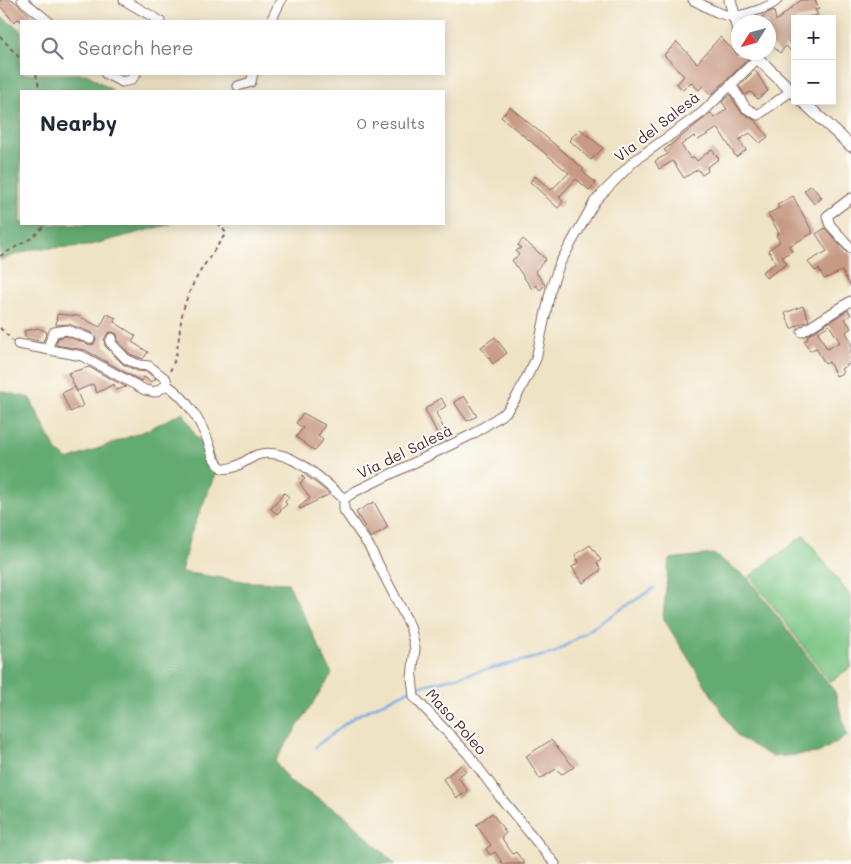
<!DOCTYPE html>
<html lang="en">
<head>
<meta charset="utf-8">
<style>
	body { margin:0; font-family:Mali,sans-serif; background:#f6f6f7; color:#1f2937 }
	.controls { position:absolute; right:15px; top:15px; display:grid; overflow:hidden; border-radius:0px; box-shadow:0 2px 12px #0003 }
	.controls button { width:45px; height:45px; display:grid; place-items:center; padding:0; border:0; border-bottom:1px solid #e0e1e3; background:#fff; color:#1f2937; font:25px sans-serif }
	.compass { position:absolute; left:731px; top:15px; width:45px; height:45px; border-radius:50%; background:#fff; box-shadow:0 2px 12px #0003; rotate:233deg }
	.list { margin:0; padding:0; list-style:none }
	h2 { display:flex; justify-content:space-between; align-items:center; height:65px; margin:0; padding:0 20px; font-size:21px }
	h2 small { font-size:16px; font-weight:400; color:#747a83 }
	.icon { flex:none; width:28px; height:28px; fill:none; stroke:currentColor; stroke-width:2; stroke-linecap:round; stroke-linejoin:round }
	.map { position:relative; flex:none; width:851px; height:864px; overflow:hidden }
	.search { position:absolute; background:#fff; box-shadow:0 2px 12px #0003; left:20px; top:20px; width:425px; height:55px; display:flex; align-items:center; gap:12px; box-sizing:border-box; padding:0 18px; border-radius:0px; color:#747a83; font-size:19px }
	.panel { position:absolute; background:#fff; box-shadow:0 2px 12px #0003; left:20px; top:90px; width:425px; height:135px; border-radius:0px }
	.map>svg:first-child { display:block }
	.green { fill:#7bc685; stroke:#627258 }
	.forest { fill:#64ab72; stroke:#57654e }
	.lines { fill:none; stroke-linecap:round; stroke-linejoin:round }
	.stream { stroke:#75a7e1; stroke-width:2.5 }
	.building { fill:#c89a84; fill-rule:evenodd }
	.minor-casing { stroke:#846461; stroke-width:11 }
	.tertiary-casing { stroke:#846461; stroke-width:13 }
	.path { stroke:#846461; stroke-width:2; stroke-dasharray:4 4; stroke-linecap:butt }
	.minor { stroke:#fff; stroke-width:9 }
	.tertiary { stroke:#fff; stroke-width:11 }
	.labels { text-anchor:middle; stroke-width:4; stroke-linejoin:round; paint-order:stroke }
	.street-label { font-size:15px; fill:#4a1f2b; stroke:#fdfcf7 }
</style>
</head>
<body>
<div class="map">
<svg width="851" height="864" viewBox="0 0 851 864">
	<rect width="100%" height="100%" fill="#fdfcf7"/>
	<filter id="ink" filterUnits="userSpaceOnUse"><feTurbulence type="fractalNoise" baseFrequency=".02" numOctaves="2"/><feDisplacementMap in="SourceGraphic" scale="10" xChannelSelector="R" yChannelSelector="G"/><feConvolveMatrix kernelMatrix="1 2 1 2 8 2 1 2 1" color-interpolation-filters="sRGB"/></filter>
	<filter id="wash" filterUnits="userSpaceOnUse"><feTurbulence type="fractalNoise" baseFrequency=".0096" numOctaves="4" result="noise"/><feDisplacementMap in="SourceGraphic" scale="20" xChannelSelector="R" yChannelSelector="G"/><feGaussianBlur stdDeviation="1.12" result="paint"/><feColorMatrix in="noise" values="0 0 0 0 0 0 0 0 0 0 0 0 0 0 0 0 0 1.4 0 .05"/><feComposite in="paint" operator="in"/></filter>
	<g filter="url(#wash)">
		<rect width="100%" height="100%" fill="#efe3c5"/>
		<polygon class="green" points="804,535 851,597 851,667 830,682 750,576"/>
		<g class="forest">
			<polygon points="0,16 21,30 21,74 87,74 114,91 21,91 21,224 171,224 87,246 33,249 0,260"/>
			<polygon points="0,391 30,398 56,450 68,460 147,430 183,412 196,437 210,447 217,470 190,536 181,572 249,582 288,583 332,674 275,761 289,781 344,815 395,864 0,864"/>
			<polygon points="713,554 748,578 835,692 847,736 818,753 773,757 738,737 663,618 669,559"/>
		</g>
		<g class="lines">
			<polyline class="stream" points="315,747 354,717 416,687 554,653 654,588"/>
		</g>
		<g id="blocks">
			<g class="building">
				<polygon points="0,0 13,0 35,21 21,21 18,19 14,22 0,6"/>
				<polygon points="801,0 815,0 819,9 815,10 818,15 795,19 795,38 790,42 795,48 795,55 786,46 780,53 768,42 768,22 757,22 765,14 774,10 776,21"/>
				<polygon points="720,37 738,55 743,52 748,59 711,95 703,86 699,90 691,82 683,90 677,84 684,76 664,55 677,42 697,63"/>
				<polygon points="755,70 768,91 758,99 751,92 745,95 739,86"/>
				<polygon points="730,95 741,112 756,121 768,137 760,143 750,133 739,140 746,150 736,157 718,128 698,140 694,136 681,145 691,159 694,157 697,161 712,149 716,155 719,159 707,167 708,171 702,175 698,169 684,178 673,161 659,169 655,161 668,154 664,150 711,113 714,118 727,109 722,102"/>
				<polygon points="510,107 584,169 582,171 596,183 589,190 576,179 559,197 563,202 558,208 530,182 535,176 551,190 569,173 501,117"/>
				<polygon points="580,129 603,148 591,160 569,140"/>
				<polygon points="811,185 822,198 814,204 804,191"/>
				<polygon points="793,196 813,233 789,246 792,251 782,257 787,264 766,278 762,272 776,263 768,250 780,242 776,235 779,233 768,214 779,208 777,205"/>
				<polygon points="825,228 846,252 851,254 851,287 842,271 824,279 819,269 815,271 808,262 827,251 816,234"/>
				<polygon points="523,239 546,259 535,271 545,285 540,290 536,285 532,289 512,260 519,255 516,251 521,248 518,245"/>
				<polygon points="803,306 809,320 791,329 785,313"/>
				<path d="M848,310l3,5 -6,4 6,9 -5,4 5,10v21l-10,6 2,4 -7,3 -7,-14 -4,2 -9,-16 -6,3 -6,-10 4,-2 -1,-3zM829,325l11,17 -13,7 -9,-17z"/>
				<polygon points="57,314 78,316 100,327 107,314 116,318 114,322 136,336 132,342 148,352 143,359 130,354 118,341 117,334 112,332 108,333 104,339 105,346 123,364 137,371 147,372 156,379 151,382 144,377 141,381 85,350 56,345 58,338 66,336 90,345 94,344 96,339 92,333 69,324 56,325"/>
				<polygon points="38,328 47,332 43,342 26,338 24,331"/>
				<polygon points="495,337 507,353 493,364 481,347"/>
				<polygon points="89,367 126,387 116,390 114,384 97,393 93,384 77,391 68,373"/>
				<polygon points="75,387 83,406 70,412 62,393"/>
				<polygon points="464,396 477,416 467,421 454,402"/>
				<polygon points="441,398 446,406 436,413 448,437 441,441 425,409"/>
				<polygon points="303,413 325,425 318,436 323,440 315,451 296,437 303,428 296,423"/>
				<polygon points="304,474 330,494 300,509 299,507 310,498 300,483 305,479 302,476"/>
				<polygon points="284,493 289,497 285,502 287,504 277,514 271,509"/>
				<polygon points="374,502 388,527 371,538 356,512"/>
				<polygon points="590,545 601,560 597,563 601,570 583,583 572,567 579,562 575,555"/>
				<polygon points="551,740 574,767 562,774 556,769 540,779 526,756"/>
				<polygon points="461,765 466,771 458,777 468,791 457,798 443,779"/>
				<polygon points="492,813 506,833 501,837 513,854 516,852 525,864 503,864 495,852 490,855 486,849 491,845 476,825"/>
			</g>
		</g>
	</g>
	<g filter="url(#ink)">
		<use href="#blocks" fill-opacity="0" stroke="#846461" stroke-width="1"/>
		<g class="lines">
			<g class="minor-casing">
				<g id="minor">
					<polyline points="22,0 48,21"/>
					<polyline points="124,0 160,21"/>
					<path d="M693,0c11,5 28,17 41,16 9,0 37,-9 43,-16"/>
					<polyline points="271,21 281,0"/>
					<polyline points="106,74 122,82 131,80 136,74"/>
					<polyline points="731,85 746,108 758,115 791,91"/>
					<polyline points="238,86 251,82 253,74"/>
					<polyline points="851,198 827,216 830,225 851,248"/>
					<polyline points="802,332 851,301"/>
					<path d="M112,338l-2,4 16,17 13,6 10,1 17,13 1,6c19,12 33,36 41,56 5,13 3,17 14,27 13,3 24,-9 35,-13 31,-10 67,26 87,44"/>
					<polyline points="18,344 82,356 145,390 155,392 167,385"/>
					<polyline points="47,349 54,332 67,330 90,339"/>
					<polyline points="344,499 354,492 473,434 506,412 516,398 536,359 551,288 560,263 595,201 634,161 703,112 757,59"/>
					<polyline points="344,499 344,510 369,546 410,626 415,648 412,678 414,697 468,754 500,797 555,864"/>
				</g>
			</g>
			<g class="tertiary-casing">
				<g id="tertiary">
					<polyline points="730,0 738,30"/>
					<polyline points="751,52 795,94"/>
					<polyline points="802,101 851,146"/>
				</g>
			</g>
			<g class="path">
				<polyline points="0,36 21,60"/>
				<polyline points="36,74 40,91"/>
				<polyline points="0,256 33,237 46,224"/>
				<polyline points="0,328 12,340"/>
				<path d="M170,371c10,-20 8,-39 13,-60 7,-29 27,-54 43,-78l-7,-9"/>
			</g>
			<use href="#minor" class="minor"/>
			<use href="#tertiary" class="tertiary"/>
		</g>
	</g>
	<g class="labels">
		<g class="street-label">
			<text transform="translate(657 127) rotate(-38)" y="5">Via del Salesà</text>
			<text transform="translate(405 452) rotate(-26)" y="5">Via del Salesà</text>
			<text transform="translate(456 722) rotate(48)" y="5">Maso Poleo</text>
		</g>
	</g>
</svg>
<div class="controls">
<button>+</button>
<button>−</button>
</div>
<svg class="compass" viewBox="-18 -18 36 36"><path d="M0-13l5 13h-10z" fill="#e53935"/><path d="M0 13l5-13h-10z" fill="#747a83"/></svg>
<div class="search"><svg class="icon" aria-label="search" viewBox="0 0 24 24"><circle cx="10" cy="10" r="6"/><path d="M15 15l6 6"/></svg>Search here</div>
<section class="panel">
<h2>Nearby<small>0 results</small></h2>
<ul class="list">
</ul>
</section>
</div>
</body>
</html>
